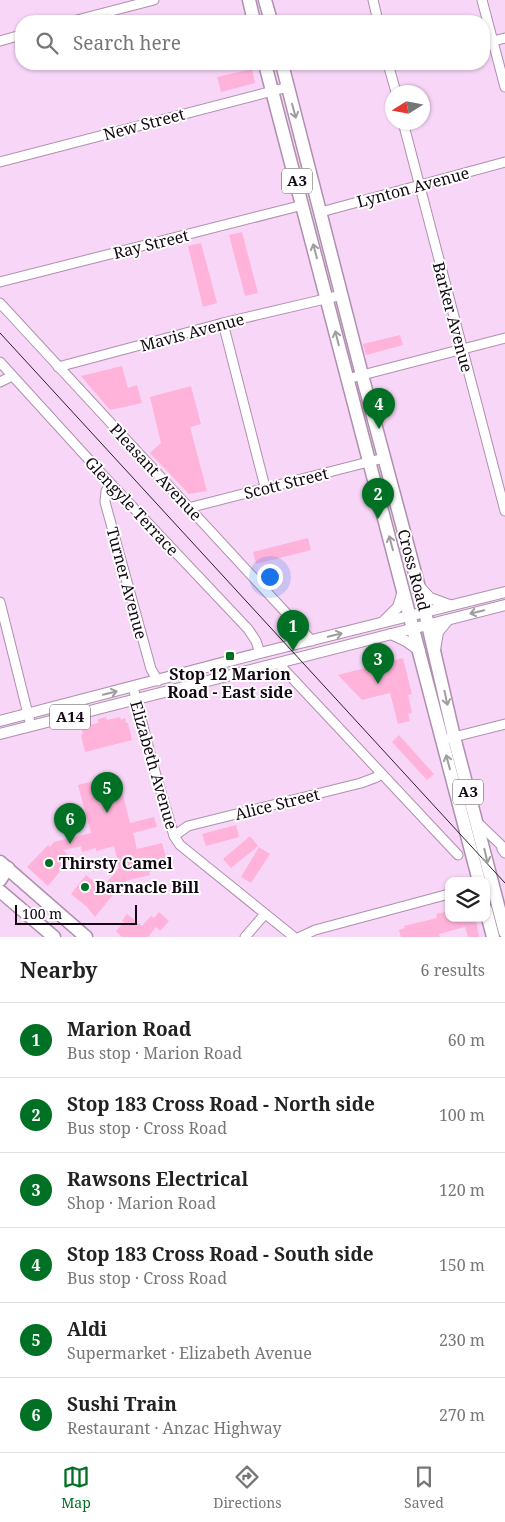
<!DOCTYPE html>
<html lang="en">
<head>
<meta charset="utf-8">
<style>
	body { margin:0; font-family:"Noto Serif",serif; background:#f6f6f6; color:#222 }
	.controls { position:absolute; right:15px; bottom:15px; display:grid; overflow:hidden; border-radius:10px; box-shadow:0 1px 4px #0004 }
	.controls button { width:45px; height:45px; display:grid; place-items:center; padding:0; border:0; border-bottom:1px solid #e0e0e0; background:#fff; color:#222; font:25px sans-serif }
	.compass { position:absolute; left:385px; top:85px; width:45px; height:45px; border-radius:50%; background:#fff; box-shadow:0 1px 4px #0004; rotate:259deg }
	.scale { position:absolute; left:15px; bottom:12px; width:122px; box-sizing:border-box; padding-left:5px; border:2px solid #120712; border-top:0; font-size:14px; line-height:18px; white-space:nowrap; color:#120712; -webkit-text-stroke:4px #fff; paint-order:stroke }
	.you { position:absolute; left:269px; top:576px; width:18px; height:18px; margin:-12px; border:4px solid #fff; border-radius:50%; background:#1a73e8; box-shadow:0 0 0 8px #1a73e833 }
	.badge { display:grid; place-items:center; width:32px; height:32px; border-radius:50%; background:#007124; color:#fff; font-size:16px; font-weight:700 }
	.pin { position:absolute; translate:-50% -41px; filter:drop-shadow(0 1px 2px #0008) }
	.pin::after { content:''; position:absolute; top:26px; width:18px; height:15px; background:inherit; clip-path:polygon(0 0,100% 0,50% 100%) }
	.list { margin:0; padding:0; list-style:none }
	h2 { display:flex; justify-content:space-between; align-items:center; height:65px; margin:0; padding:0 20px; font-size:21px }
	h2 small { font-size:16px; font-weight:400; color:#767676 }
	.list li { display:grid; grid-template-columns:32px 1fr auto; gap:15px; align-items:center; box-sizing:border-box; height:75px; padding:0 20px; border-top:1px solid #e0e0e0 }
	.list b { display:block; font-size:19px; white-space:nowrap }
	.list p { margin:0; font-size:16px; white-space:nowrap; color:#767676 }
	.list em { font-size:16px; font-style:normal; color:#767676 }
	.icon { flex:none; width:28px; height:28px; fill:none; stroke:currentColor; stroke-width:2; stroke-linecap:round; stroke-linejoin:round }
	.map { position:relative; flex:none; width:505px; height:937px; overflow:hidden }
	.search { position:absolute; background:#fff; box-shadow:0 1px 4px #0004; left:15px; right:15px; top:15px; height:55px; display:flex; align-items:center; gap:12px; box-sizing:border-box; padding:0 18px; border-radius:20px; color:#767676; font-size:19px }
	.sheet { height:515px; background:#fff }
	nav { display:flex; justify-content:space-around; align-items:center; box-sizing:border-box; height:70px; border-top:1px solid #e0e0e0; background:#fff; font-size:14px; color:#767676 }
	nav a { display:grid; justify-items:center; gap:2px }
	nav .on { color:#007124 }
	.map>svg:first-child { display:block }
	.building { fill:#ffb3db }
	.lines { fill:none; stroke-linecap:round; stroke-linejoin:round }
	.minor-casing { stroke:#af8fae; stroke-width:11 }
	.major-casing { stroke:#af8fae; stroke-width:12 }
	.highway-casing { stroke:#af8fae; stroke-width:15 }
	.minor { stroke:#fff; stroke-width:9 }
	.major { stroke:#fff; stroke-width:10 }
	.highway { stroke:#fff; stroke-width:12 }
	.tram { stroke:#2b1d2b; stroke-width:1 }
	.oneway { stroke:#a09ca0 }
	.poi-dot { fill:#007124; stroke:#fff; stroke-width:2 }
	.labels { text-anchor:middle; stroke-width:4; stroke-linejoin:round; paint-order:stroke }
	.shield { fill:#fff; stroke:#595159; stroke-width:1 }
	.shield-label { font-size:15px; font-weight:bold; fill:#120712 }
	.street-label { font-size:16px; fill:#120712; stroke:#fff }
	.poi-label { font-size:16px; font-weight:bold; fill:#120712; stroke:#fff; text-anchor:start }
</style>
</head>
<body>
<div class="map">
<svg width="505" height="937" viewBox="0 0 505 937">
	<rect width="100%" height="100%" fill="#f8d6f8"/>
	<g class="building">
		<polygon points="252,69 255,83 221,92 217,77"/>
		<polygon points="242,232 258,293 245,296 229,235"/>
		<polygon points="201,243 217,303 203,307 188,246"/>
		<polygon points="400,335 403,345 366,355 363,344"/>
		<polygon points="122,366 128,388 137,385 142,403 110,410 81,376"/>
		<polygon points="191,386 201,424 190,427 207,491 189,494 150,453 161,443 150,397"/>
		<polygon points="308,538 311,550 256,564 253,552"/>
		<polygon points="403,658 412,694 408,695 412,713 408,714 410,721 398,724 390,693 362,700 338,675"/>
		<polygon points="106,717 107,720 120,717 121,720 125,718 126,723 128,723 132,740 85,752 81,735 83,734 82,730 86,729 85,726 98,723 98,719"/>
		<polygon points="399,735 434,774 427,780 392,742"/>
		<polygon points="118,775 130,823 154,817 157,827 133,833 137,849 162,843 167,860 165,861 166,865 162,866 163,869 149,872 150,875 125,881 131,886 122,896 116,891 95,917 87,907 71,894 86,875 102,888 119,868 114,846 96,851 96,848 82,852 81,846 63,850 71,858 48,886 27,867 48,845 50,847 54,842 91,833 78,785"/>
		<polygon points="236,825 239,837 206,846 202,834"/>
		<polygon points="250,836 258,846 231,868 223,859"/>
		<polygon points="259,847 270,854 251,883 241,877"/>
		<polygon points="449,911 449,918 476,920 479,937 468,937 465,927 439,934 440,937 401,937 399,930 405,928 404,926 437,918 436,914"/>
		<polygon points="159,912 169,921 160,931 156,927 148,937 122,937 116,931 124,922 122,921 127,914 142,926 151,916 154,918"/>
	</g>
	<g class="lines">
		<g class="minor-casing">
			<g id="minor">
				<polyline points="373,0 378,21"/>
				<polyline points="482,0 505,87"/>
				<polyline points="73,21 154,0"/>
				<polyline points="0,41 21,35"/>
				<polyline points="493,41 505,38"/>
				<polyline points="388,64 396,92"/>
				<polyline points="403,122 505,511"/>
				<polyline points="0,162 288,87"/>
				<polyline points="321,212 505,162"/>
				<polyline points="0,282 303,205"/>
				<polyline points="0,303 312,641"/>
				<polyline points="223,323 265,487"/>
				<polyline points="0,362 112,485 248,629 256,641 260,653"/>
				<polyline points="58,367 223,323 342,295"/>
				<polyline points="347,379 505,338"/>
				<polyline points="0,382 12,376"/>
				<polyline points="112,485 106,491 105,502 151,669 158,681"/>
				<polyline points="188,508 384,458"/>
				<polyline points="0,602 31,726"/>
				<polyline points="278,663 458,855"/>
				<polyline points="133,687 153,765 174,836 180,845 294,937"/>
				<polyline points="450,738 505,724"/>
				<polyline points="476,821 501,845 502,849 505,853"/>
				<polyline points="174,836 188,826 361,783 377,777 380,772"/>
				<polyline points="245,937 265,914"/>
				<polyline points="300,937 315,930 449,894"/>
			</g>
		</g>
		<g class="major-casing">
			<g id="major">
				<polyline points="419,586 430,598 449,605"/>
				<polyline points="383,622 398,607 403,591"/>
				<polyline points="391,634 406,641 420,651"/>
				<polyline points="435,650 438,632 448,620"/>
				<polyline points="0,721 260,653 505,592"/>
				<polyline points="0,734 505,605"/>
			</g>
		</g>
		<g class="highway-casing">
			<g id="highway">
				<polyline points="249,0 254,21"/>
				<polyline points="265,0 271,21"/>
				<polyline points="265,64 479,881"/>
				<polyline points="282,64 362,375 422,599 454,737 505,932"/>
				<polyline points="0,862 86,937"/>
				<polyline points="0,880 8,868"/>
				<polyline points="0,891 54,937"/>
				<polyline points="486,910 493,937"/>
			</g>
		</g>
		<use href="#minor" class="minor"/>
		<use href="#major" class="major"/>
		<use href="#highway" class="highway"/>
		<polyline class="tram" points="0,333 505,883"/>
	</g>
	<defs><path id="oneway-shaft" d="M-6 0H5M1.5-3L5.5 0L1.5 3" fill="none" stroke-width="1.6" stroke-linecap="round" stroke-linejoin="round" transform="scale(1.25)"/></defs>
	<g class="oneway">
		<use href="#oneway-shaft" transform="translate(294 111) rotate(75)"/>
		<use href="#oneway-shaft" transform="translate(315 251) rotate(-105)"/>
		<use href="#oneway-shaft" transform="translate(337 338) rotate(-104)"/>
		<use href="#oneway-shaft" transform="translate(391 543) rotate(-105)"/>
		<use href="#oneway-shaft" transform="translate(477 612) rotate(166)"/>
		<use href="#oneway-shaft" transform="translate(335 635) rotate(-14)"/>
		<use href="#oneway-shaft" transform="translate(110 693) rotate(-14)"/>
		<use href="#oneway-shaft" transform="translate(446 698) rotate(78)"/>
		<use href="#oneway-shaft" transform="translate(448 762) rotate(-105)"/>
		<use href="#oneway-shaft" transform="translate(486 856) rotate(77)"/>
	</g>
	<g class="poi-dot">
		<rect x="225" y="651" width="10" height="10" rx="2.5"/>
		<circle cx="49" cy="863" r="5"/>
		<circle cx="85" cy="887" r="5"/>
	</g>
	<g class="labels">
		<g class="shield">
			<rect x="282" y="168.5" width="30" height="25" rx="4"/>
			<rect x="50" y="704.5" width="40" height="25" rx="4"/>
			<rect x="453" y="779.5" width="30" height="25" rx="4"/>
		</g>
		<g class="shield-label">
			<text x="297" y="186">A3</text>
			<text x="70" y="722">A14</text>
			<text x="468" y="797">A3</text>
		</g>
		<g class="street-label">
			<text transform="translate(144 124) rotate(-15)" y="6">New Street</text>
			<text transform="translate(413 187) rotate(-15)" y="6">Lynton Avenue</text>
			<text transform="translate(151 244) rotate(-14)" y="6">Ray Street</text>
			<text transform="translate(453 317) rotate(75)" y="6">Barker Avenue</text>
			<text transform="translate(192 332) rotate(-15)" y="6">Mavis Avenue</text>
			<text transform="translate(156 472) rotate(47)" y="6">Pleasant Avenue</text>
			<text transform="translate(286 483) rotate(-14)" y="6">Scott Street</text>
			<text transform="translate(132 506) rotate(47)" y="6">Glengyle Terrace</text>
			<text transform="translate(414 570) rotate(75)" y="6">Cross Road</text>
			<text transform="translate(127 583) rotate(75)" y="6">Turner Avenue</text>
			<text transform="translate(154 765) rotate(74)" y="6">Elizabeth Avenue</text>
			<text transform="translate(277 804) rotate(-14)" y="6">Alice Street</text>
		</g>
		<g class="poi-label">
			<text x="230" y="680" text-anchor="middle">Stop 12 Marion<tspan x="230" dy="18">Road - East side</tspan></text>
			<text x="59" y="869">Thirsty Camel</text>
			<text x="95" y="893">Barnacle Bill</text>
		</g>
	</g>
</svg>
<div class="controls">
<button><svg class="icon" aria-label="layers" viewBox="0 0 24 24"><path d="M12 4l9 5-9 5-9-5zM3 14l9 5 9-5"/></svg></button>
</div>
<svg class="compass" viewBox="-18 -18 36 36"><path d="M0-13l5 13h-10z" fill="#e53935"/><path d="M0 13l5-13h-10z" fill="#767676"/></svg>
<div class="scale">100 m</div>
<div class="you"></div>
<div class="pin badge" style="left:293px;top:651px">1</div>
<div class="pin badge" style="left:378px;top:519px">2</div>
<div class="pin badge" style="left:378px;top:684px">3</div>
<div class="pin badge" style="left:379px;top:429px">4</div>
<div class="pin badge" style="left:107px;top:813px">5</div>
<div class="pin badge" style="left:70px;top:844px">6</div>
<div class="search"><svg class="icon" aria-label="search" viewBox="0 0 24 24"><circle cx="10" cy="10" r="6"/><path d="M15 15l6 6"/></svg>Search here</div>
</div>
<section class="sheet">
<h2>Nearby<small>6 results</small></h2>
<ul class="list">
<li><span class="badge">1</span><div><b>Marion Road</b><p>Bus stop · Marion Road</p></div><em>60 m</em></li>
<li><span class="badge">2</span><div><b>Stop 183 Cross Road - North side</b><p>Bus stop · Cross Road</p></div><em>100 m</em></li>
<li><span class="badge">3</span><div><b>Rawsons Electrical</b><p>Shop · Marion Road</p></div><em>120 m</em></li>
<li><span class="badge">4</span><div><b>Stop 183 Cross Road - South side</b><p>Bus stop · Cross Road</p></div><em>150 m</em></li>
<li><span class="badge">5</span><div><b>Aldi</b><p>Supermarket · Elizabeth Avenue</p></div><em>230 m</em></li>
<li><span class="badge">6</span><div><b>Sushi Train</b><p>Restaurant · Anzac Highway</p></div><em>270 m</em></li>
</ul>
</section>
<nav>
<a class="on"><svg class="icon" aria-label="map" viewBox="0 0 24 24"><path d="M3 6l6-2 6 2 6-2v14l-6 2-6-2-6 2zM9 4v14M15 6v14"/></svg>Map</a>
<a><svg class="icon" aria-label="directions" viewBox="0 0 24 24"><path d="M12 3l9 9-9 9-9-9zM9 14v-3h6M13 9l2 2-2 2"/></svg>Directions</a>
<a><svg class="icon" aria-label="saved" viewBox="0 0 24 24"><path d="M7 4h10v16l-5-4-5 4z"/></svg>Saved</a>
</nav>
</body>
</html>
